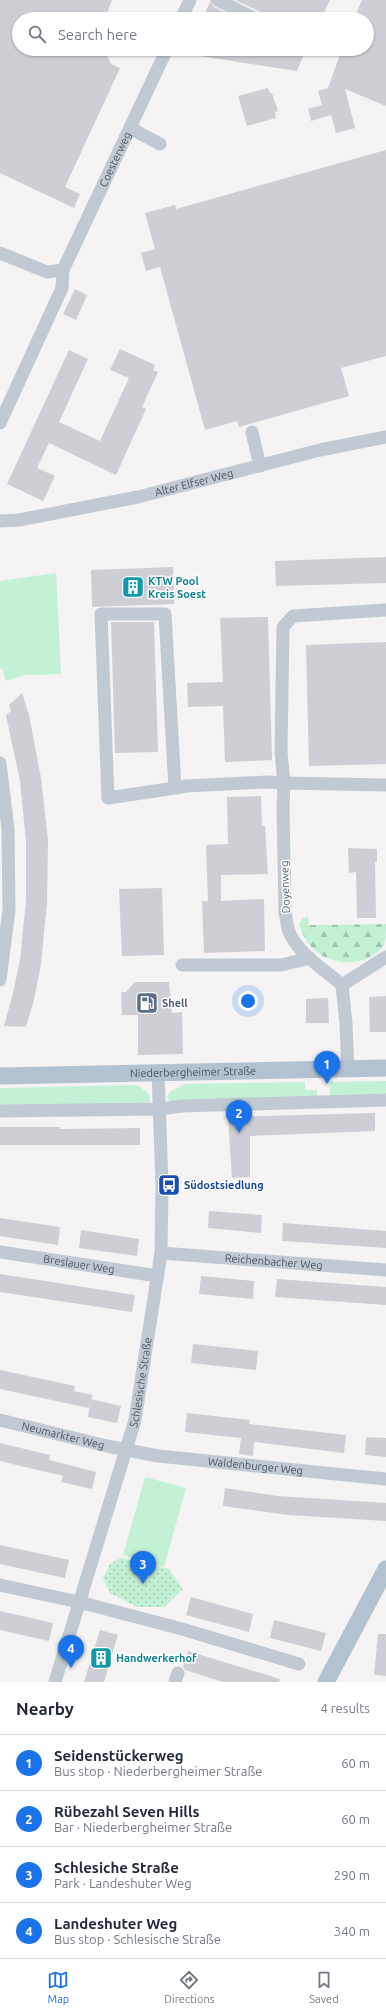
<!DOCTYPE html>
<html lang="en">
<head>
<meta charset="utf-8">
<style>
	body { margin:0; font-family:Ubuntu,sans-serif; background:#f2f2f3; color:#1f2937 }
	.you { position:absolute; left:248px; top:1001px; width:14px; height:14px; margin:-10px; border:3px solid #fff; border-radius:50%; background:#1a73e8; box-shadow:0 0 0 6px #1a73e833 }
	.badge { display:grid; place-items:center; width:26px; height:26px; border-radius:50%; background:#1a73e8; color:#fff; font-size:13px; font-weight:700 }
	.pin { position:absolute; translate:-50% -33px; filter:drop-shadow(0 1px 2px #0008) }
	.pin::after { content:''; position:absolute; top:21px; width:14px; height:12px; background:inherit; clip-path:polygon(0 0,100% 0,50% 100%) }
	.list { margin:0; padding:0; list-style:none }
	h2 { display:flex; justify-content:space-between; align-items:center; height:52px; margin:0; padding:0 16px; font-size:17px }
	h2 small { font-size:13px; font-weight:400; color:#747a83 }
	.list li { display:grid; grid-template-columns:26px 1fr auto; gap:12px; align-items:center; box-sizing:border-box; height:56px; padding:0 16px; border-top:1px solid #e0e1e3 }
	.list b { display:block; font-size:15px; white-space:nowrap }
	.list p { margin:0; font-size:13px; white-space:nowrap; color:#747a83 }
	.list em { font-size:13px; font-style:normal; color:#747a83 }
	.icon { flex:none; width:22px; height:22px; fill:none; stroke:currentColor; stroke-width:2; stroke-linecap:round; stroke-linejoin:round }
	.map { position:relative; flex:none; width:386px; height:1682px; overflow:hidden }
	.search { position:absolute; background:#fff; box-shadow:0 1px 3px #0004; left:12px; right:12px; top:12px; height:44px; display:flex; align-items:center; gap:10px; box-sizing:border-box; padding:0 14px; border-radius:22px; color:#747a83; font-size:15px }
	.sheet { height:276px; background:#fff }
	nav { display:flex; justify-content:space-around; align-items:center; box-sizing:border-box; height:56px; border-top:1px solid #e0e1e3; background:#fff; font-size:11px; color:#747a83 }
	nav a { display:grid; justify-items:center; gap:2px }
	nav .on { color:#1a73e8 }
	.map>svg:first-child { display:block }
	.grass { fill:#c3f1d5 }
	.forest { fill:url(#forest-firs) }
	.park { fill:url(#park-dots) }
	.building { fill:#cdcfd5 }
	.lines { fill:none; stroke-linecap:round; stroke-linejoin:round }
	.minor { stroke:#c1cad2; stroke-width:13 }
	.major { stroke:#b3c2d1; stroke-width:17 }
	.labels { text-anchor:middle; stroke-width:3; stroke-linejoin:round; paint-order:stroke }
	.street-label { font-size:11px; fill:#4a5661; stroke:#fff }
	.culture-label { font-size:11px; font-weight:bold; fill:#0d838f; stroke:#fff; text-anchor:start }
	.service-label { font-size:11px; font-weight:bold; fill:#4e5e75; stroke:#fff; text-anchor:start }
	.transit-label { font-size:11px; font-weight:bold; fill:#164399; stroke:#fff; text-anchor:start }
</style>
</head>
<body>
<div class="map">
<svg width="386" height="1682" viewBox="0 0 386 1682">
	<defs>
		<pattern id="forest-firs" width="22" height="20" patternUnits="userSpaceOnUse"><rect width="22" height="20" fill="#c3f1d5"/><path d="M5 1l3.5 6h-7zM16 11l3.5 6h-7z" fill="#a0c6b0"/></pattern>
		<pattern id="park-dots" width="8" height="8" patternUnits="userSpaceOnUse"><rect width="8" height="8" fill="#c3f1d5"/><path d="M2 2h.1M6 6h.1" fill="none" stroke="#a0c6b0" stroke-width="1.8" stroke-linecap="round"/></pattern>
	</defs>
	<rect width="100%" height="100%" fill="#f5f3f3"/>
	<g class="grass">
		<polygon points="56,573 61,674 24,675 6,681 2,668 0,669 0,581"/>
		<polygon points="386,1081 386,1096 330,1097 330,1082"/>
		<polygon points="305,1082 305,1090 317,1090 317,1098 174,1103 170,1101 167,1097 170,1092 185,1084"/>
		<polygon points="137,1085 147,1092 150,1097 150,1102 144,1104 0,1105 0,1088"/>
		<polygon points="145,1477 186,1488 164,1567 123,1555"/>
	</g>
	<path class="forest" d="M308,916l1,9 77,-1c0,6 0,16 -2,21 -15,21 -48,22 -67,7 -10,-7 -14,-17 -18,-28l4,-6z"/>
	<polygon class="park" points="121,1558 169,1569 183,1589 164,1607 137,1607 110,1593 103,1578 110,1564"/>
	<g class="building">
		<polygon points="0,0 112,0 105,19 19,19 19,49 90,49 102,55 106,54 111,64 120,68 65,187 80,194 74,208 0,173"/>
		<polygon points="235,0 330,0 321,19 264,19 260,12"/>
		<polygon points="362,0 386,0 386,106 345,89 355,128 336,133 331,115 311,121 308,109 322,105 318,91 328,88 342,49 367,49 367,19 354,19"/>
		<polygon points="210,2 214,7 238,19 202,19"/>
		<polygon points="194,49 299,49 305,52 297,71 193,55"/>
		<polygon points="268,88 270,93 272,93 278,111 275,112 276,118 247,126 238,96"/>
		<polygon points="386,150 386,356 341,368 349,396 239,427 237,421 205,430 160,267 146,271 141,253 155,249 145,213 175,205 176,209"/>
		<polygon points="75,289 87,295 76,320 63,314"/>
		<polygon points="120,349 155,365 153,370 158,372 142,407 146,409 116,475 49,443 37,468 55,476 43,501 7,484 69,350 88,359 59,422 100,441 129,378 110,370"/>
		<polygon points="386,557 386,583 276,586 275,561"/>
		<polygon points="173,567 174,604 92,607 91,570"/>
		<polygon points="268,617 272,760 225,762 223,706 188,707 187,683 223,682 220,618"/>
		<polygon points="111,622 154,622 158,752 115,753"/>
		<polygon points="386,642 386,764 309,766 306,645"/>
		<polygon points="22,693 29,715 41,778 48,841 47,902 41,964 34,1000 26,1027 4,1026 13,993 20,960 26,901 26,841 20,781 6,715 11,711 9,705"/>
		<polygon points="261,796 262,826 265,826 268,874 221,875 221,901 264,899 265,951 204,953 202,901 208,901 206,845 228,844 227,797"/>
		<polygon points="348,848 377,849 377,862 375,862 376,918 357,918 356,872 349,873"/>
		<polygon points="162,888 164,955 122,956 119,889"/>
		<polygon points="135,982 169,982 172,1013 182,1012 183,1054 138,1055 138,1015 122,1015 121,992 126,992"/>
		<polygon points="386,996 386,1032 370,1032 369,997"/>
		<polygon points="328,998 329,1023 306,1023 306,999"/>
		<polygon points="375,1113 375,1131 250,1136 250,1177 232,1178 228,1117"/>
		<polygon points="0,1127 60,1127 60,1129 140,1128 140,1145 0,1145"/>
		<polygon points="209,1211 262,1215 261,1233 208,1228"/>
		<polygon points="0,1218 60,1227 58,1245 0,1236"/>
		<polygon points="283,1223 386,1231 386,1248 282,1241"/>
		<polygon points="81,1230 139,1239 137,1256 79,1248"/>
		<polygon points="0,1274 135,1295 132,1312 0,1292"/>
		<polygon points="201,1276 254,1281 253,1299 199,1294"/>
		<polygon points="277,1279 386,1287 386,1305 275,1297"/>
		<polygon points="193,1344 258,1351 256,1370 191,1363"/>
		<polygon points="0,1370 75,1386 74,1391 93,1395 91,1399 121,1406 117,1423 88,1417 91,1399 89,1408 0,1389"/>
		<polygon points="187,1413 250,1420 249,1424 346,1435 344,1453 254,1442 253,1456 239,1454 241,1438 185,1432"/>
		<polygon points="366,1437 386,1438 386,1457 365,1455"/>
		<polygon points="0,1443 50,1455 49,1460 96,1472 92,1489 61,1482 63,1476 0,1461"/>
		<polygon points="225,1488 278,1496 386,1503 386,1521 288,1515 223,1506"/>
		<polygon points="0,1545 69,1560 65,1578 0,1564"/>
		<polygon points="191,1597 253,1614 249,1632 186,1615"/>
		<polygon points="0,1611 53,1623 49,1641 0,1630"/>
		<polygon points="274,1620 326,1633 321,1651 270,1638"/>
		<polygon points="100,1630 118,1635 104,1682 84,1682"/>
		<polygon points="378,1634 386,1634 386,1676 374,1675"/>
		<polygon points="188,1651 280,1679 279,1682 223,1682 185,1670 183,1667"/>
	</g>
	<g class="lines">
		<g class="minor">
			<polyline points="217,0 256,19"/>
			<polyline points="181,19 190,0"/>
			<polyline points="130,128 160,144"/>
			<polyline points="0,253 47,272 63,270"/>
			<path id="s1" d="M0,423l62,-135 1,-18 104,-221"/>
			<polyline points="252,432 260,466"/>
			<path id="s2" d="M0,521l19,-1 119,-23 182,-47 66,-13"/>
			<polyline points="0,763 8,829 9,910 0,980"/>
			<polyline points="175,788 165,614 101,614 108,798 175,788 186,786 267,782 284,783 281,752 283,627 293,616 386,610"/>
			<polyline points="182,965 281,965 310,958"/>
			<polyline points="342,985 386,957"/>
			<path d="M348,1070l-2,-46 -4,-39c-17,-15 -42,-30 -52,-51 -3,-6 -3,-14 -5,-21l-2,-106 1,-24 102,2"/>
			<polyline points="0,1111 160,1109 182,1106 386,1100"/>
			<path id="s3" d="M0,1252l158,24"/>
			<path id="s4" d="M161,1253l225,17"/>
			<path id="s5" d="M0,1420l107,26 51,10 228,23"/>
			<polyline points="0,1585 79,1602 182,1629 299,1664"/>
			<path id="s6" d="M55,1682l80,-262 26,-167 1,-69 -4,-112"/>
			<polyline points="175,1682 178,1673"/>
		</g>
		<g class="major">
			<path id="s7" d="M0,1076l386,-8"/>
			<polyline points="326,1682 386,1569"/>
		</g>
	</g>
	<defs>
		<g id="building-square" transform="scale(1.15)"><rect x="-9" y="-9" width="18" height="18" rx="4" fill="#0f9aa8" stroke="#fff"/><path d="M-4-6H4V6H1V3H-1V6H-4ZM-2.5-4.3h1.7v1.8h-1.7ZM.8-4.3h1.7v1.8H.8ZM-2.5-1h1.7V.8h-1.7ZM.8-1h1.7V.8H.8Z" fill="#fff"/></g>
		<g id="fuel-square" transform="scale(1.15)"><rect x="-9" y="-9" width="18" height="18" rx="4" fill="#5c6f8a" stroke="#fff"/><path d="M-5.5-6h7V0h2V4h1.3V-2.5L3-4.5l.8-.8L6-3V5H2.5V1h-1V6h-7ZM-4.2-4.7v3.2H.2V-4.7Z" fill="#fff"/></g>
		<g id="bus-square" transform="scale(1.15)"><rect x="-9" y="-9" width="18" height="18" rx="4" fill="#1a4fb4" stroke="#fff"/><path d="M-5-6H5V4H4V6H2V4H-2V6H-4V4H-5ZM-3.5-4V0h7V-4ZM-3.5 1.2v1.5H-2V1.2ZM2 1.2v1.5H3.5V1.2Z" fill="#fff"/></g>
	</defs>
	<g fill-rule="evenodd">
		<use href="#building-square" x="133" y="587"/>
		<use href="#fuel-square" x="147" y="1003"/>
		<use href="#bus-square" x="169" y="1185"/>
		<use href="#building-square" x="101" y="1658"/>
	</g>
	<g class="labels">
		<g class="street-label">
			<text dy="4" stroke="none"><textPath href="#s1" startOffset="289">Coesterweg</textPath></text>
			<text dy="4" stroke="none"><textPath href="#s2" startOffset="198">Alter Elfser Weg</textPath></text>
			<text transform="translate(285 887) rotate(-92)" y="4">Doyenweg</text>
			<text dy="4" stroke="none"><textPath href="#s7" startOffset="193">Niederbergheimer Straße</textPath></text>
			<text dy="4" stroke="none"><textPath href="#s4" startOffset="113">Reichenbacher Weg</textPath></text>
			<text dy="4" stroke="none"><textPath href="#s3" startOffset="80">Breslauer Weg</textPath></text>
			<text dy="4" stroke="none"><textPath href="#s6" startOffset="312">Schlesische Straße</textPath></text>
			<text dy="4" stroke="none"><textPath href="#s5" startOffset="65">Neumarkter Weg</textPath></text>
			<text dy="4" stroke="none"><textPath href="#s5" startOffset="260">Waldenburger Weg</textPath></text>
		</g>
		<g class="culture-label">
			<text x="148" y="585">KTW Pool<tspan x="148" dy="13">Kreis Soest</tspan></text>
			<text x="116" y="1662">Handwerkerhof</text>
		</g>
		<g class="service-label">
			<text x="162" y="1007">Shell</text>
		</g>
		<g class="transit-label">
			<text x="184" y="1189">Südostsiedlung</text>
		</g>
	</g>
</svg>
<div class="you"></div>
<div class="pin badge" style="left:327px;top:1084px">1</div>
<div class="pin badge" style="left:239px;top:1133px">2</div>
<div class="pin badge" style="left:143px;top:1584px">3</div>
<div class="pin badge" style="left:71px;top:1668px">4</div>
<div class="search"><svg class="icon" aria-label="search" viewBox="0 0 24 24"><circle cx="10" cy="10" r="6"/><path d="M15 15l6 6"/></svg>Search here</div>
</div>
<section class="sheet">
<h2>Nearby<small>4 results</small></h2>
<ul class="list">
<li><span class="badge">1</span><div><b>Seidenstückerweg</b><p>Bus stop · Niederbergheimer Straße</p></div><em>60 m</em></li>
<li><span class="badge">2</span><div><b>Rübezahl Seven Hills</b><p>Bar · Niederbergheimer Straße</p></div><em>60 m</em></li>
<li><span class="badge">3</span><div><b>Schlesiche Straße</b><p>Park · Landeshuter Weg</p></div><em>290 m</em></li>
<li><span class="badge">4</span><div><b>Landeshuter Weg</b><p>Bus stop · Schlesische Straße</p></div><em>340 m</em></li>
</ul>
</section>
<nav>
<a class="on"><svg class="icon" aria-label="map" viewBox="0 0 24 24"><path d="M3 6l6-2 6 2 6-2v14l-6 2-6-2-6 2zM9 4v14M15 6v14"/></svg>Map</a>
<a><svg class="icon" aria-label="directions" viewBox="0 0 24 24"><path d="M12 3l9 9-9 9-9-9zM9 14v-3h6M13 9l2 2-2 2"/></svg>Directions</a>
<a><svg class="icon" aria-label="saved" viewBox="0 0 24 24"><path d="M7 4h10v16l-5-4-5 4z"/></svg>Saved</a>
</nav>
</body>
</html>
